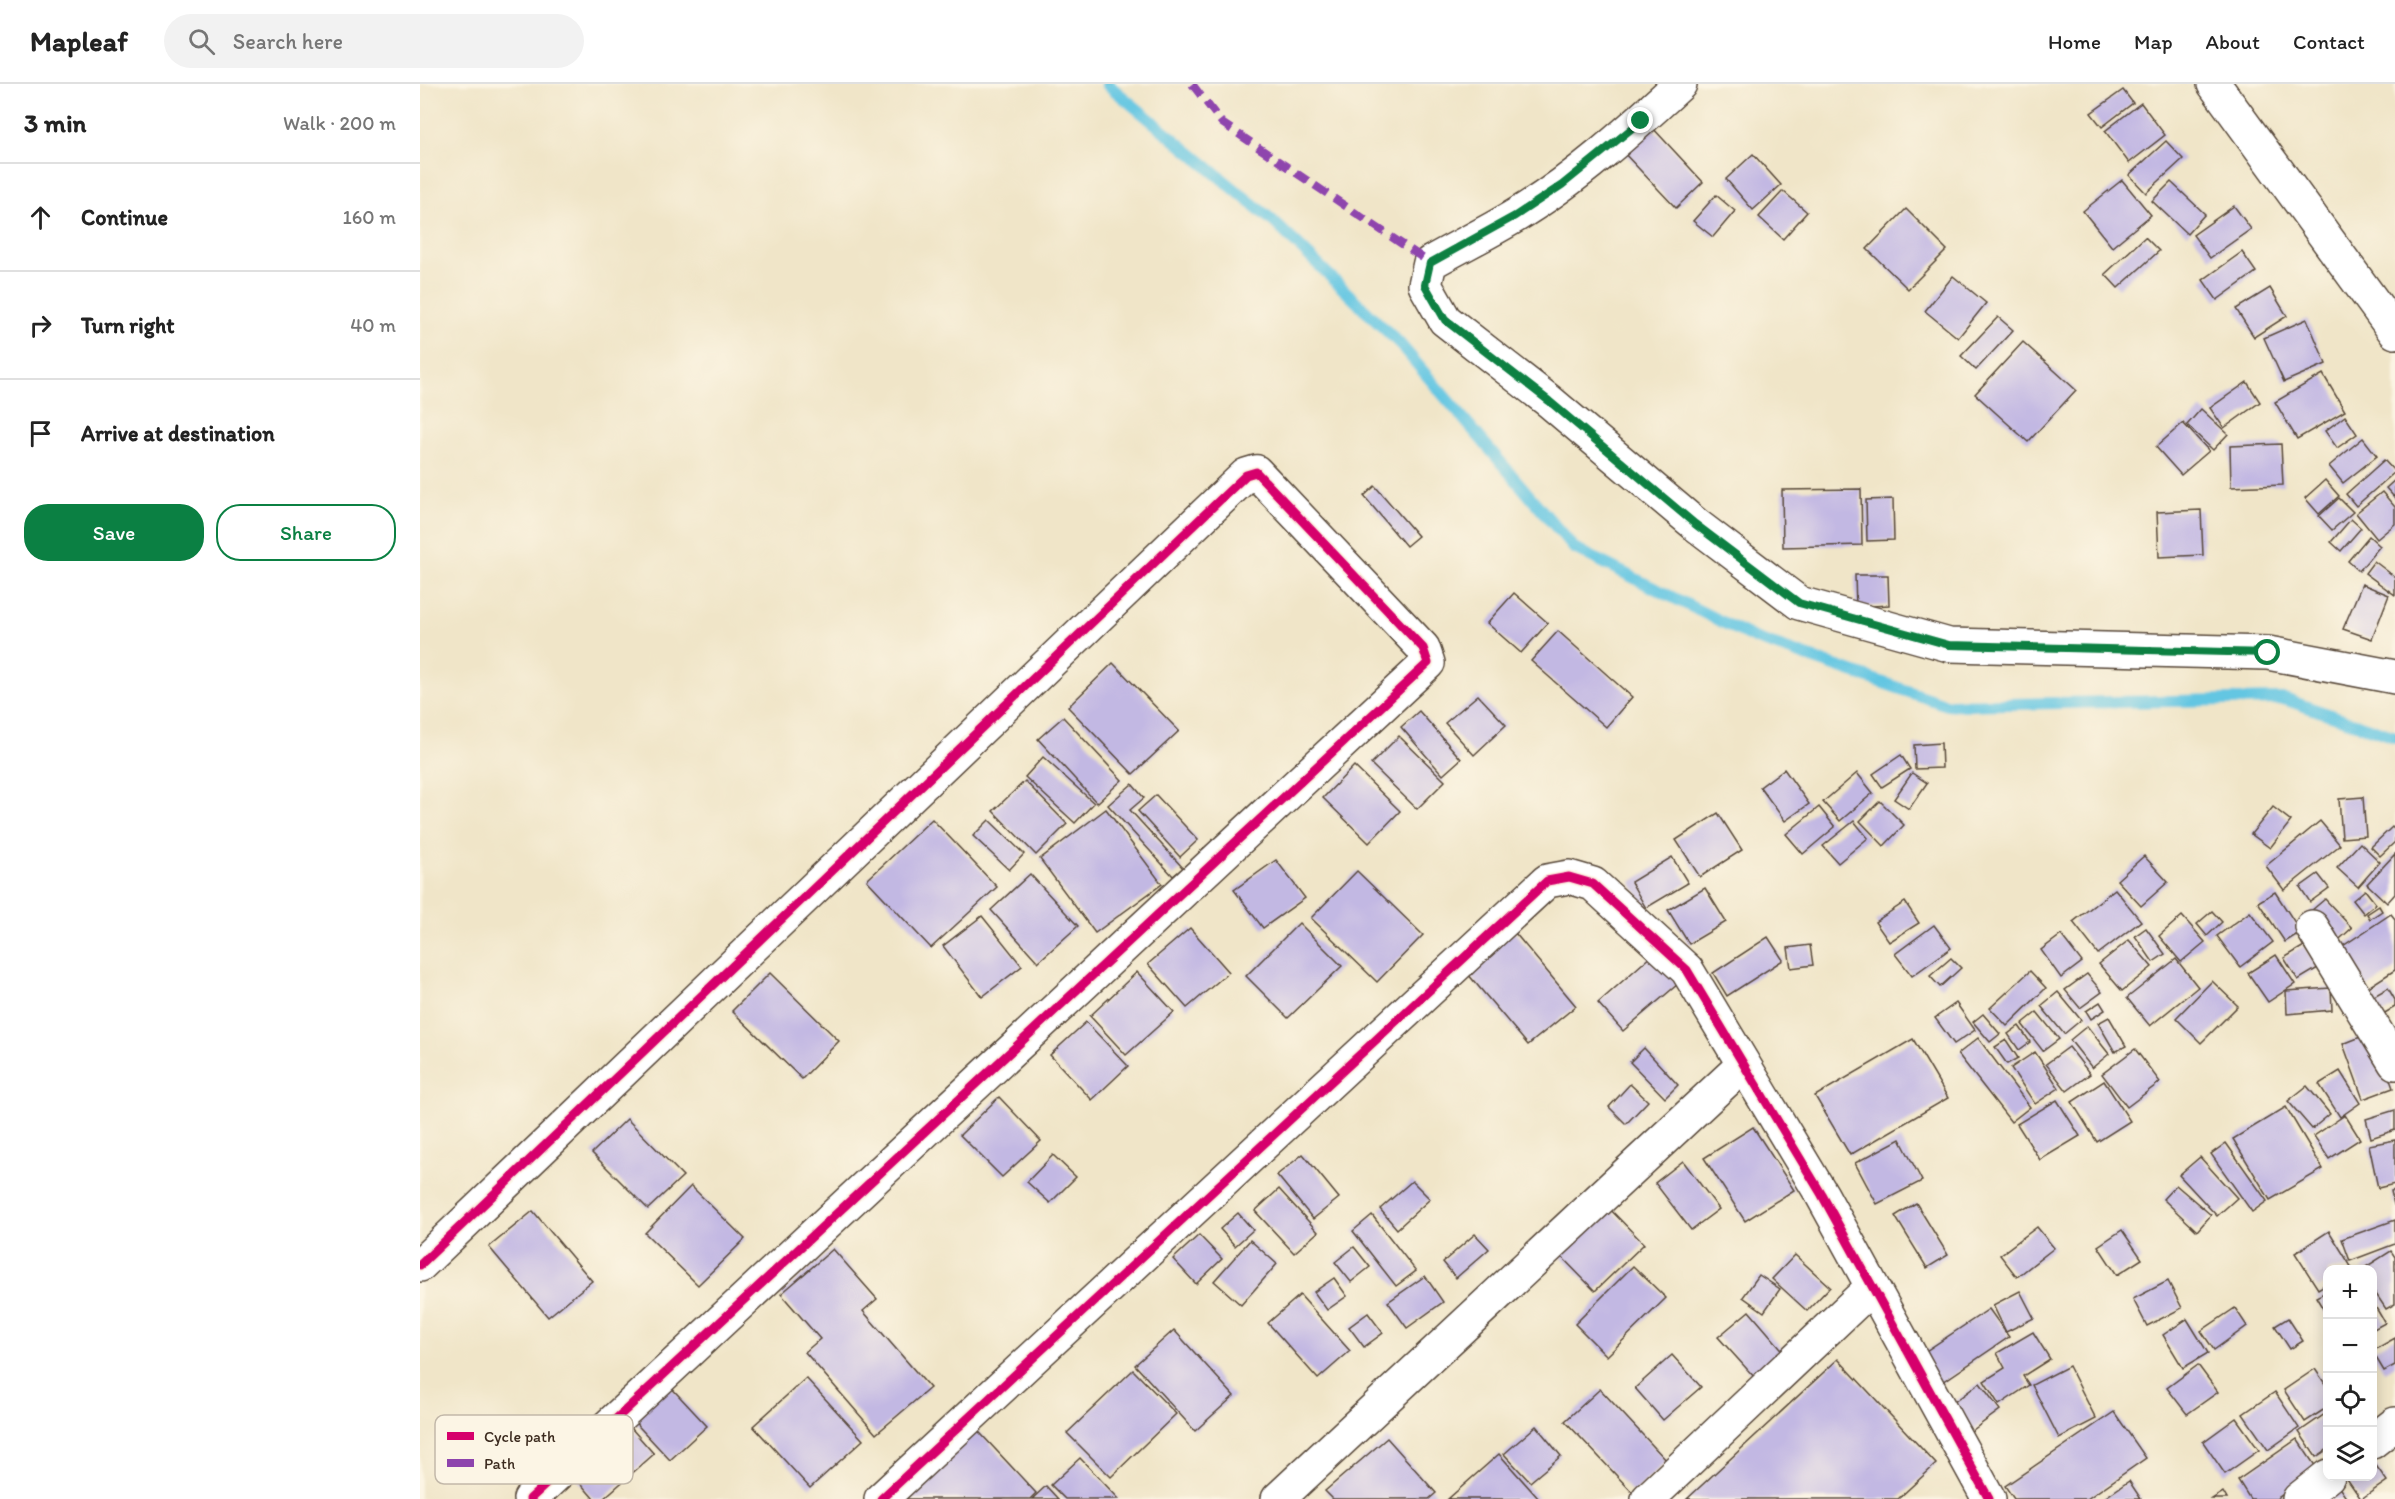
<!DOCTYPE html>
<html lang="en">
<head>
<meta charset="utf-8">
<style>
	body { margin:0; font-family:Itim,sans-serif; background:#f2f2f2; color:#222 }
	.controls { position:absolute; right:18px; bottom:18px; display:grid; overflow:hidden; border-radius:12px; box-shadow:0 3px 15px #0003 }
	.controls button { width:54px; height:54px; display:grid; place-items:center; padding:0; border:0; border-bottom:2px solid #e0e0e0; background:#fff; color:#222; font:30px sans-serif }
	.stop { position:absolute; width:18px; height:18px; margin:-14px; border:4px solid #0b8043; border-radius:50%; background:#fff }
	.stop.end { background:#0b8043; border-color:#fff; box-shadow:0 2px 6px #0008 }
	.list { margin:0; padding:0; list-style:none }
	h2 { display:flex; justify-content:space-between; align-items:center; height:78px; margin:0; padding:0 24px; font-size:26px }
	h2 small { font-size:20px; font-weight:400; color:#767676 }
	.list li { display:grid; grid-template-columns:39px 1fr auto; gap:18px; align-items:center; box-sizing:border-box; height:108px; padding:0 24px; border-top:2px solid #e0e0e0 }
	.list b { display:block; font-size:22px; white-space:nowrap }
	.list em { font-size:20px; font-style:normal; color:#767676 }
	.actions { display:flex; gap:12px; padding:18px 24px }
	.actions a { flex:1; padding:14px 0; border:2px solid #0b8043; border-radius:24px; text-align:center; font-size:21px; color:#0b8043 }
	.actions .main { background:#0b8043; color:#fff }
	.icon { flex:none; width:33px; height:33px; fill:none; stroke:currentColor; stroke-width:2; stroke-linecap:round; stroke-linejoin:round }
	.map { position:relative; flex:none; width:1975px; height:1415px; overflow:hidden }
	header { display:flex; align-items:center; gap:36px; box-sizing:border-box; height:84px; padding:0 30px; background:#fff; border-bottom:2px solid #e0e0e0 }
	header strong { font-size:28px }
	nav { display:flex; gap:33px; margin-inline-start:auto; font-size:21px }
	.search { width:420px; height:54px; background:#f2f2f2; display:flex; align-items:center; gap:15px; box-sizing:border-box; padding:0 21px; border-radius:33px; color:#767676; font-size:22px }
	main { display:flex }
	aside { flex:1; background:#fff }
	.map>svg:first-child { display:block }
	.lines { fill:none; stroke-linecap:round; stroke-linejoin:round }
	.stream { stroke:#64c6e2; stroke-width:12 }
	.building { fill:#c2b8e3 }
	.minor-casing { stroke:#564638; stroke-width:36 }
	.minor { stroke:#fff; stroke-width:33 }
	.quiet { stroke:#8e44ad; stroke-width:8; stroke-dasharray:15 8; stroke-linecap:butt }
	.cycleway-casing { stroke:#fcf5e5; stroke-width:13 }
	.cycleway { stroke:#d6006c; stroke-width:9 }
	.route { stroke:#0b8043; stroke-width:8 }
	.key { fill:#fcf5e5; stroke:#c2b8a9; stroke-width:1.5 }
	.key-label { font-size:16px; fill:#3b2a1e }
</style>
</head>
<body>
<header>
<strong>Mapleaf</strong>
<div class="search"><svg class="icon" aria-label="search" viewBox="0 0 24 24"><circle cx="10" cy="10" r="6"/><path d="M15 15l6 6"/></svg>Search here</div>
<nav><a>Home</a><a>Map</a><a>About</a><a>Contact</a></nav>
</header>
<main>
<aside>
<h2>3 min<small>Walk · 200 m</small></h2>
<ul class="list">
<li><svg class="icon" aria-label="ahead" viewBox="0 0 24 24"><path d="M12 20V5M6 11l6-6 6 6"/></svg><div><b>Continue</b></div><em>160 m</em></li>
<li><svg class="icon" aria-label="right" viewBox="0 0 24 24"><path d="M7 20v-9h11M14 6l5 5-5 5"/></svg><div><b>Turn right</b></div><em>40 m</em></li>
<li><svg class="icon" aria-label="arrive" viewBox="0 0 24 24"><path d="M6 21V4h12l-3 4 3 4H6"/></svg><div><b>Arrive at destination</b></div></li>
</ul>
<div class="actions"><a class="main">Save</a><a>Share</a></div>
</aside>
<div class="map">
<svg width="1975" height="1415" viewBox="0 0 1975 1415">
	<rect width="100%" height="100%" fill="#fcf5e5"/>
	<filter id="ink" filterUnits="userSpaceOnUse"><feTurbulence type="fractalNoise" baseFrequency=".0167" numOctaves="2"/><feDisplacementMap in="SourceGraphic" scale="12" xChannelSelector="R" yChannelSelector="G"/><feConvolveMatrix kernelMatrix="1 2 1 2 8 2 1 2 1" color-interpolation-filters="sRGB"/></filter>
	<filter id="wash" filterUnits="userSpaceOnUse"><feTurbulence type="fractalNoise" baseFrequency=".008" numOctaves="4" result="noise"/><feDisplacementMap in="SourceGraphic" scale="24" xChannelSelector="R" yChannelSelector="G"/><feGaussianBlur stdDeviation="1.35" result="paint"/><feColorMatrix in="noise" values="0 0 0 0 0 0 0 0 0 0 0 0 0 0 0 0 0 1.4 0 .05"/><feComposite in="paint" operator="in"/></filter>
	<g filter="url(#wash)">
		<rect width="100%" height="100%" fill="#f0e5c8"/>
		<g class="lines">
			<polyline class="stream" points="687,0 853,137 979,259 1154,464 1334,554 1527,621 1864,615 1975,653"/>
		</g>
		<g id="blocks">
			<g class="building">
				<polygon points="1703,6 1713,19 1682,43 1671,29"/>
				<polygon points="1721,19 1745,51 1709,79 1685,47"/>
				<polygon points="1231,42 1283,98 1256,124 1203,68"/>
				<polygon points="1746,57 1763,75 1726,109 1709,91"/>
				<polygon points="1333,70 1361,101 1333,126 1306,95"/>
				<polygon points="1702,96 1731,131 1692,163 1663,127"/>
				<polygon points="1751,98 1785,130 1767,150 1732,117"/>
				<polygon points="1363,107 1387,128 1363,155 1339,133"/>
				<polygon points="1296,111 1315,127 1293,153 1273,137"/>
				<polygon points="1814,122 1831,145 1790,174 1773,151"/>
				<polygon points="1486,125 1527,166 1488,205 1447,165"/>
				<polygon points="1725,153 1739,167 1698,204 1685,190"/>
				<polygon points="1822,168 1836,188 1797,216 1783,196"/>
				<polygon points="1533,192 1566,219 1538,254 1505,227"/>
				<polygon points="1850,204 1867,232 1834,253 1816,225"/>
				<polygon points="1578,233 1593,246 1556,286 1541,272"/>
				<polygon points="1887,235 1906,280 1864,298 1844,254"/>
				<polygon points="1603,258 1656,306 1608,358 1555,310"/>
				<polygon points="1903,290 1925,327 1877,355 1855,318"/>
				<polygon points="1827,298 1840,318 1804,344 1790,324"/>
				<polygon points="1781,325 1808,350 1793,366 1767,341"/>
				<polygon points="1925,332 1937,350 1917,364 1905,347"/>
				<polygon points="1763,339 1789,367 1761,391 1736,363"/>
				<polygon points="1943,354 1957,372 1923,399 1909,382"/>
				<polygon points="1861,360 1863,401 1811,403 1810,362"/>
				<polygon points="1964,376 1975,388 1936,422 1926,410"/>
				<polygon points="1905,396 1919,412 1899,430 1885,414"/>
				<polygon points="1975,396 1975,414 1966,404"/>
				<polygon points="955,402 998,452 986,462 944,412"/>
				<polygon points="1441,405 1442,461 1363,463 1362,406"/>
				<polygon points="1962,408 1975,423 1975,440 1957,455 1936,429"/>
				<polygon points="1919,414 1933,428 1912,446 1899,432"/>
				<polygon points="1473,415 1474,456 1447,457 1446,416"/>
				<polygon points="1781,426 1783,471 1739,473 1737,428"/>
				<polygon points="1931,435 1941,444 1921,467 1911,458"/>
				<polygon points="1949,452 1960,462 1939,487 1928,477"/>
				<polygon points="1954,477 1975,493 1975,511 1945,489"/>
				<polygon points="1435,491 1468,491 1469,521 1436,523"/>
				<polygon points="1942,500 1969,511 1952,555 1923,545"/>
				<polygon points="1094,509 1128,539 1101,569 1067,539"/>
				<polygon points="1138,547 1212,613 1186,643 1111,577"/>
				<polygon points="693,579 759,647 713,690 648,623"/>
				<polygon points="1058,611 1086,641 1054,671 1025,639"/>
				<polygon points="999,627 1041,675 1023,691 981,643"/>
				<polygon points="643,633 702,696 677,719 618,655"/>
				<polygon points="979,652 1025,697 997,725 951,680"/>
				<polygon points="1521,659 1522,684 1495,685 1494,661"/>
				<polygon points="1481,671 1490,685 1462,703 1453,690"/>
				<polygon points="623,673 674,719 655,739 605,693"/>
				<polygon points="934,682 980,727 949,759 903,714"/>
				<polygon points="1364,685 1389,720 1365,737 1340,703"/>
				<polygon points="1437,689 1453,709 1420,737 1403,718"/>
				<polygon points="1492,689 1507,699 1489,725 1474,715"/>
				<polygon points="605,697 647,740 616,771 573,727"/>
				<polygon points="712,700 724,714 710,726 763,784 753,792 688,721"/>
				<polygon points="736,711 778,756 760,773 718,727"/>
				<polygon points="1943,713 1946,752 1922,754 1919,715"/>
				<polygon points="1460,717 1484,741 1464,762 1440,737"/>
				<polygon points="1399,723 1415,743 1383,770 1366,750"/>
				<polygon points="1853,723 1871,737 1850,764 1831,750"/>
				<polygon points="686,725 742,800 675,849 620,775"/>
				<polygon points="1298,729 1322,766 1280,793 1256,756"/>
				<polygon points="512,735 577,803 511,864 447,796"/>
				<polygon points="569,736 604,770 589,786 553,752"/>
				<polygon points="1434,737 1448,754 1418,779 1403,762"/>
				<polygon points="1900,737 1920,761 1864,806 1846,782"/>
				<polygon points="1972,743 1975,746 1975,758 1960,772 1951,763"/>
				<polygon points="1940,759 1960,778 1938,803 1917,784"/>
				<polygon points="1975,770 1975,810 1967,819 1947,800"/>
				<polygon points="1724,772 1748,798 1721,822 1697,796"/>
				<polygon points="1252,773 1268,799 1226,824 1211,798"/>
				<polygon points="856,776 885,814 843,844 814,806"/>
				<polygon points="937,787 1003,851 957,898 891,834"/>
				<polygon points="610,790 658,842 618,878 571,826"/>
				<polygon points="1898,790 1909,804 1890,818 1880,803"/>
				<polygon points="1285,804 1306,838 1269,860 1248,826"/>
				<polygon points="1695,805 1721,837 1678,870 1653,838"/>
				<polygon points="1945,806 1956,820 1944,830 1933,816"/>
				<polygon points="1855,808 1881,848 1865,858 1838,818"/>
				<polygon points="1905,815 1932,844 1912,862 1885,832"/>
				<polygon points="1485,818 1499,839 1469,858 1455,838"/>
				<polygon points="1959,822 1962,827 1950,835 1947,830"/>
				<polygon points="1792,827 1802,838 1787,852 1777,840"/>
				<polygon points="1830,828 1853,858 1820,883 1797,852"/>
				<polygon points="1971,830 1975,835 1975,886 1947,904 1920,864"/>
				<polygon points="562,832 602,882 562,913 523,862"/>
				<polygon points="1762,832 1785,858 1761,878 1739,852"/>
				<polygon points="879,839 922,882 868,934 826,892"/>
				<polygon points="1514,841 1531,864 1492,892 1475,870"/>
				<polygon points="1090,843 1156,922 1108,961 1042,883"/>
				<polygon points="770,844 809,888 767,924 728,880"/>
				<polygon points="1726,844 1745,870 1733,878 1715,852"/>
				<polygon points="1641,851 1662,878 1641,894 1621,866"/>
				<polygon points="1348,853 1363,876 1307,912 1293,889"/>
				<polygon points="1709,856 1732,883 1702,907 1679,880"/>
				<polygon points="1390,861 1393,881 1371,884 1368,864"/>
				<polygon points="1884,862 1898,884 1878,896 1864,874"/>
				<polygon points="1232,871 1258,900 1203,947 1178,919"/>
				<polygon points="1856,871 1875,900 1848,918 1828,889"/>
				<polygon points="1531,874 1541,884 1520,903 1510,892"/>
				<polygon points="1756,875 1778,903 1730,942 1707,914"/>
				<polygon points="1610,887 1626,904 1587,942 1570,924"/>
				<polygon points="717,888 754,928 706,971 670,932"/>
				<polygon points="350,889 419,957 382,995 312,927"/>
				<polygon points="1667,890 1682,908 1660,924 1645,906"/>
				<polygon points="1792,897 1818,922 1781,959 1756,934"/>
				<polygon points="1911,904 1912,926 1867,930 1866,907"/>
				<polygon points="1968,904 1975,916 1975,923 1958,933 1947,916"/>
				<polygon points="1638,908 1661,936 1644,950 1621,922"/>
				<polygon points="1680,918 1685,926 1671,935 1666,927"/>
				<polygon points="1536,919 1555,946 1534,960 1515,934"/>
				<polygon points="1617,928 1639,955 1623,967 1602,940"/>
				<polygon points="1563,930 1580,950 1570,958 1553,938"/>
				<polygon points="1689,933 1706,962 1695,968 1678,939"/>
				<polygon points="666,938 708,982 672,1016 630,971"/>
				<polygon points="1599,942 1610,958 1599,966 1588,950"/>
				<polygon points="1667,942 1689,970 1672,984 1650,956"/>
				<polygon points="1953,948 1973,1004 1943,1015 1923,960"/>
				<polygon points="1558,954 1610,1023 1591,1038 1538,970"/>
				<polygon points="1493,955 1528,1014 1430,1071 1395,1012"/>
				<polygon points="1586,956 1598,974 1587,980 1575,963"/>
				<polygon points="1649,963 1670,990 1647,1007 1626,980"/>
				<polygon points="1224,964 1258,1001 1245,1014 1210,978"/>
				<polygon points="1715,965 1740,998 1707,1023 1682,990"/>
				<polygon points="1615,968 1639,1004 1615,1020 1591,984"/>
				<polygon points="1920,987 1940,1019 1920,1033 1899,1000"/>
				<polygon points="1684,997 1710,1037 1677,1058 1652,1018"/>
				<polygon points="1210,1000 1228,1017 1206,1040 1189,1023"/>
				<polygon points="1887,1002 1910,1030 1892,1045 1868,1017"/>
				<polygon points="579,1013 621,1057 582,1093 540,1051"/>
				<polygon points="1637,1016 1660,1052 1620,1076 1597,1040"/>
				<polygon points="1866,1023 1903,1085 1850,1116 1813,1055"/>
				<polygon points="1975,1026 1975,1046 1951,1054 1946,1035"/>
				<polygon points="1925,1031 1940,1055 1909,1075 1894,1052"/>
				<polygon points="207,1035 263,1092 228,1125 172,1069"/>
				<polygon points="1333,1043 1374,1106 1325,1137 1284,1074"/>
				<polygon points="1480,1055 1502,1097 1457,1120 1435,1079"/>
				<polygon points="1975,1056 1975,1100 1958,1104 1949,1061"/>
				<polygon points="1806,1059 1847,1117 1832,1128 1791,1070"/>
				<polygon points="883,1070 919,1114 893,1135 857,1091"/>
				<polygon points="633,1071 656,1093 630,1119 607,1098"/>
				<polygon points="1780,1073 1817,1114 1797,1132 1759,1091"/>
				<polygon points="1263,1077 1299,1125 1271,1146 1235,1099"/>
				<polygon points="992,1097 1010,1115 977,1145 960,1125"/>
				<polygon points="1756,1101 1791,1131 1777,1147 1743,1115"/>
				<polygon points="271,1102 325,1155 278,1201 225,1149"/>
				<polygon points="859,1105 898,1148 874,1169 835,1127"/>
				<polygon points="1975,1106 1975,1121 1974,1121 1971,1107"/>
				<polygon points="1183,1118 1224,1160 1175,1207 1134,1165"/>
				<polygon points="1496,1119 1528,1171 1507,1184 1475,1132"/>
				<polygon points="113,1127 172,1197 128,1233 69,1163"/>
				<polygon points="818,1129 833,1146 815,1162 800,1145"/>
				<polygon points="952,1131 996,1187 976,1202 933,1147"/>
				<polygon points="1975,1136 1975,1160 1930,1177 1922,1155"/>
				<polygon points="1617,1143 1634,1164 1597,1193 1580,1171"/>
				<polygon points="1702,1146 1722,1175 1697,1191 1678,1162"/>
				<polygon points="1909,1147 1932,1184 1908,1186 1908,1199 1898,1205 1875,1169"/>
				<polygon points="1055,1150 1069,1165 1036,1194 1023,1178"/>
				<polygon points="779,1151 802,1175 776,1200 753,1175"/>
				<polygon points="830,1156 857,1180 821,1221 794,1197"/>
				<polygon points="934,1163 950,1183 931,1198 915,1178"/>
				<polygon points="413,1165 457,1215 443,1227 510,1304 456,1350 385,1268 400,1255 361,1210"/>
				<polygon points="1971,1167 1975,1173 1975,1220 1966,1225 1952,1204 1952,1186 1941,1186"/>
				<polygon points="1375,1171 1410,1203 1387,1227 1352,1195"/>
				<polygon points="1213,1182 1246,1214 1187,1272 1155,1240"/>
				<polygon points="1339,1191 1360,1205 1344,1228 1323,1213"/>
				<polygon points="1005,1192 1023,1218 987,1244 968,1218"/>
				<polygon points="914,1194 927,1212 907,1226 894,1208"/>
				<polygon points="1748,1197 1762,1224 1727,1242 1713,1215"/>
				<polygon points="1600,1207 1614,1234 1586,1248 1573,1221"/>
				<polygon points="1908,1207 1908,1233 1896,1213"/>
				<polygon points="880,1211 930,1267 898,1295 848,1239"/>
				<polygon points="1952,1217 1965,1239 1952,1246"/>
				<polygon points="1815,1224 1827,1242 1794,1266 1781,1247"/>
				<polygon points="1569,1225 1589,1253 1514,1304 1494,1275"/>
				<polygon points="1329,1227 1366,1270 1336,1295 1298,1253"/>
				<polygon points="948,1229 963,1249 944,1263 929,1243"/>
				<polygon points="1868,1234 1883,1257 1870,1265 1855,1242"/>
				<polygon points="1767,1235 1788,1269 1763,1284 1743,1251"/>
				<polygon points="754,1246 814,1312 775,1347 715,1281"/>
				<polygon points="1613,1248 1630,1275 1603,1292 1609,1301 1579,1321 1564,1297 1585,1284 1577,1269"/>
				<polygon points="1975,1254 1975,1281 1964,1287 1952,1267"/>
				<polygon points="1252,1271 1281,1303 1243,1336 1215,1304"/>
				<polygon points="1418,1275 1516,1380 1478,1415 1267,1415"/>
				<polygon points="1778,1281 1798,1308 1767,1330 1747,1304"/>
				<polygon points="1649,1282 1676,1335 1639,1354 1612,1301"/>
				<polygon points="1895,1285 1908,1304 1908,1323 1885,1338 1864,1306"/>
				<polygon points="713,1286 756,1330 691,1393 647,1349"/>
				<polygon points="386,1294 443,1356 390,1404 333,1342"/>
				<polygon points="245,1297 287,1342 250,1376 208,1331"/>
				<polygon points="1560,1299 1580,1326 1542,1354 1522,1327"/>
				<polygon points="1180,1305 1247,1377 1213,1409 1145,1337"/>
				<polygon points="1855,1308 1879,1344 1848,1366 1823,1330"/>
				<polygon points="1694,1328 1726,1374 1667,1415 1594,1415 1585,1402"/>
				<polygon points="1908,1328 1908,1365 1896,1373 1879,1348"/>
				<polygon points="1816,1334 1839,1366 1805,1390 1783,1358"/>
				<polygon points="204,1336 234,1370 183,1415 174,1415 148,1385"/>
				<polygon points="548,1336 616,1409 610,1415 484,1415"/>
				<polygon points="1116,1342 1141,1372 1110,1398 1084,1370"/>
				<polygon points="967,1354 1016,1409 1009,1415 913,1415 905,1407"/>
				<polygon points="1877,1355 1898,1386 1856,1415 1830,1415 1818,1396"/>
				<polygon points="1079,1370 1119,1415 1028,1415"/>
				<polygon points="660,1374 699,1415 645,1415 631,1401"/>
				<polygon points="1952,1376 1967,1397 1941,1415 1925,1392 1952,1392"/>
				<polygon points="1914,1396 1927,1415 1887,1415"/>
				<polygon points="1709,1397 1721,1415 1683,1415"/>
				<polygon points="626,1402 638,1415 612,1415"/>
				<polygon points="1803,1408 1807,1415 1792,1415"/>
			</g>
		</g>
	</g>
	<g filter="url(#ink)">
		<use href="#blocks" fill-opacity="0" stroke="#564638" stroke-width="1.5"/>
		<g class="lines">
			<g class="minor-casing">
				<g id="minor">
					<path d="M1260,0c-51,47 -105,96 -165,132 -28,17 -57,31 -85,47l-5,22 20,35 104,81 146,123 104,79 150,42 319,8 127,24"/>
					<polyline points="1794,0 1975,248"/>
					<polyline points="1892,843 1975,979"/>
					<polyline points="0,1181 826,391 836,388 1003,564 1008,579 110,1415"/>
					<polyline points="1952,1358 1975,1340"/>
					<polyline points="461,1415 1127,797 1149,793 1173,800 1267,886 1402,1111 1569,1415"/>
					<polyline points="858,1415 1322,982"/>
					<polyline points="1228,1415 1451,1204"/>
					<polyline points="1879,1415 1908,1392"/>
				</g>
			</g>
			<use href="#minor" class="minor"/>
			<polyline class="quiet" points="772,0 802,39 1010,179"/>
			<g class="cycleway-casing">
				<g id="cycleway">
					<polyline points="0,1181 826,391 836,388 1003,564 1008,579 110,1415"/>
					<polyline points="461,1415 1127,797 1149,793 1173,800 1267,886 1402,1111 1569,1415"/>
				</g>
			</g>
			<use href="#cycleway" class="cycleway"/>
		</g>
	</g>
	<g class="lines" filter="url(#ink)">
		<polyline class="route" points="1221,37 1142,101 1095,132 1010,179 1005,201 1025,236 1129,317 1275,440 1379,519 1529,561 1848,569"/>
	</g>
	<rect x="15" y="1331" width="198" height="69" rx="9" class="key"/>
	<rect x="27" y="1348" width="27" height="8" fill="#d6006c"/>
	<rect x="27" y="1375" width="27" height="8" fill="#8e44ad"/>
	<g class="key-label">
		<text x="64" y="1358">Cycle path</text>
		<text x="64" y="1385">Path</text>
	</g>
</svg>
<div class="controls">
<button>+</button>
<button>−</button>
<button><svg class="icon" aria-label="locate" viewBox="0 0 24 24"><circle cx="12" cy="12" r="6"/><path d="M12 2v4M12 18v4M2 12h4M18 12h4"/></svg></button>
<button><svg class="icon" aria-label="layers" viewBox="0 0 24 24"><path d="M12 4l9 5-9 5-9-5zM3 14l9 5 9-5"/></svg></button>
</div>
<div class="stop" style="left:1848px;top:569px"></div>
<div class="stop end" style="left:1221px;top:37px"></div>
</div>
</main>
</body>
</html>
